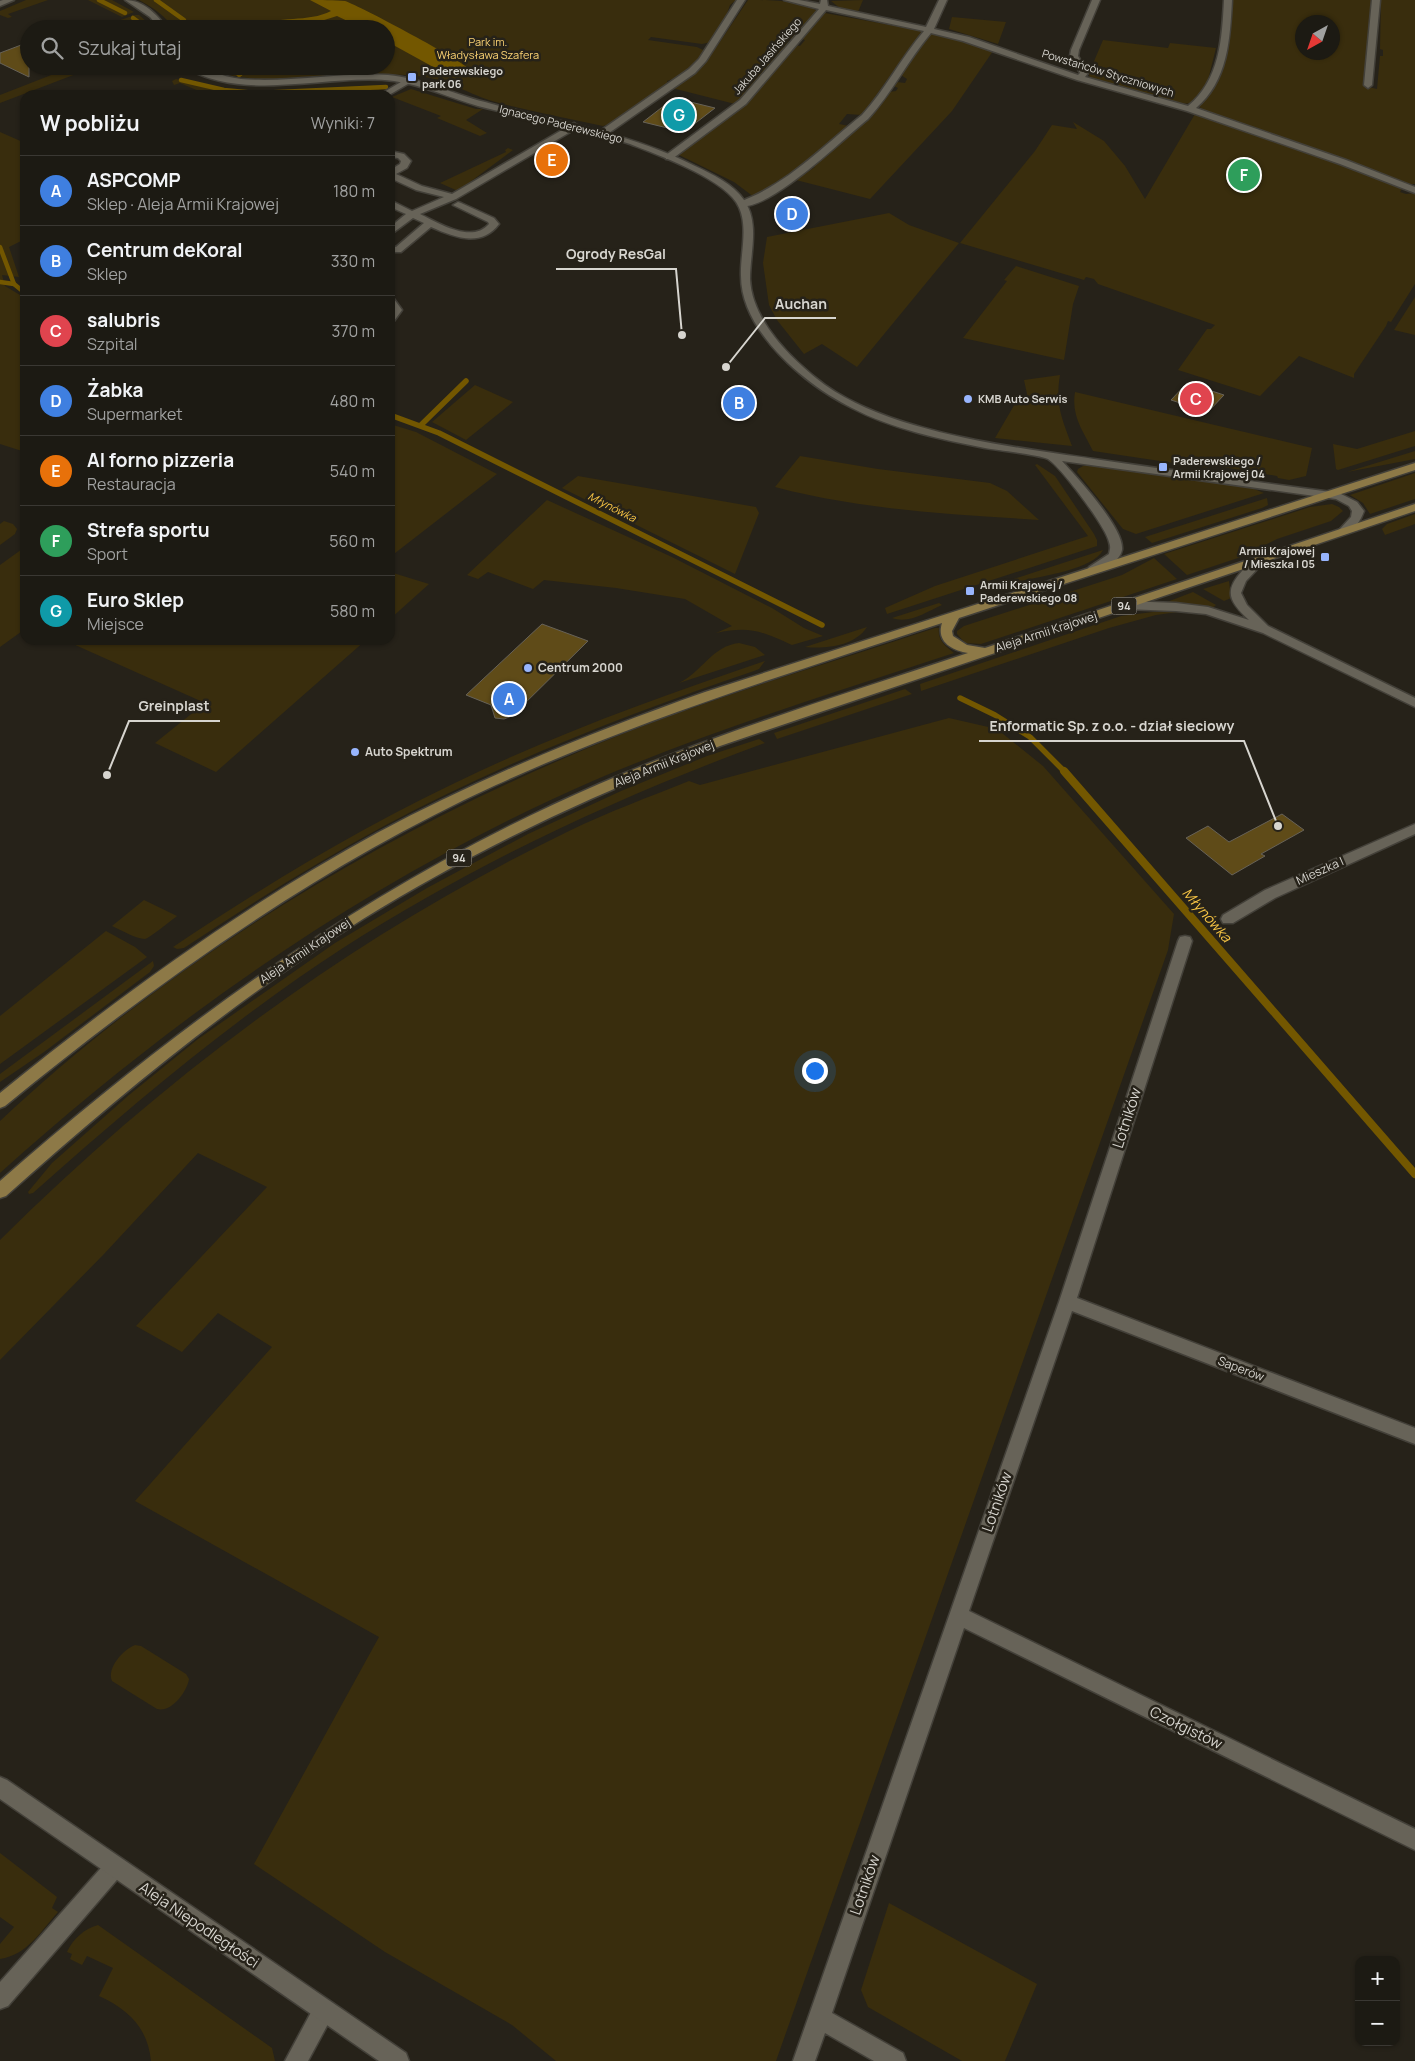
<!DOCTYPE html>
<html lang="pl">
<head>
<meta charset="utf-8">
<style>
	body { margin:0; font-family:Manrope,sans-serif; background:#25231c; color:#f1f3f6 }
	.controls { position:absolute; right:15px; bottom:15px; display:grid; overflow:hidden; border-radius:10px; box-shadow:0 1px 4px #0004 }
	.controls button { width:45px; height:45px; display:grid; place-items:center; padding:0; border:0; border-bottom:1px solid #3a3833; background:#1c1a13; color:#f1f3f6; font:25px sans-serif }
	.compass { position:absolute; left:1295px; top:15px; width:45px; height:45px; border-radius:50%; background:#1c1a13; box-shadow:0 1px 4px #0004; rotate:220deg }
	.you { position:absolute; left:814px; top:1070px; width:18px; height:18px; margin:-12px; border:4px solid #fff; border-radius:50%; background:#1a73e8; box-shadow:0 0 0 8px #1a73e833 }
	.badge { display:grid; place-items:center; width:32px; height:32px; border-radius:50%; background:#0f766e; color:#fff; font-size:16px; font-weight:700 }
	.pin { position:absolute; translate:-50% -50%; border:2px solid #fff; box-shadow:0 1px 5px #0006 }
	.list { margin:0; padding:0; list-style:none }
	h2 { display:flex; justify-content:space-between; align-items:center; height:65px; margin:0; padding:0 20px; font-size:21px }
	h2 small { font-size:16px; font-weight:400; color:#a0a1a0 }
	.list li { display:grid; grid-template-columns:32px 1fr auto; gap:15px; align-items:center; box-sizing:border-box; height:70px; padding:0 20px; border-top:1px solid #3a3833 }
	.list b { display:block; font-size:19px; white-space:nowrap }
	.list p { margin:0; font-size:16px; white-space:nowrap; color:#a0a1a0 }
	.list em { font-size:16px; font-style:normal; color:#a0a1a0 }
	.icon { flex:none; width:28px; height:28px; fill:none; stroke:currentColor; stroke-width:2; stroke-linecap:round; stroke-linejoin:round }
	.map { position:relative; flex:none; width:1415px; height:2061px; overflow:hidden }
	.search { position:absolute; background:#1c1a13; box-shadow:0 1px 4px #0004; left:20px; top:20px; width:375px; height:55px; display:flex; align-items:center; gap:12px; box-sizing:border-box; padding:0 18px; border-radius:28px; color:#a0a1a0; font-size:19px }
	.panel { position:absolute; background:#1c1a13; box-shadow:0 1px 4px #0004; left:20px; top:90px; width:375px; height:555px; border-radius:15px }
	.map>svg:first-child { display:block }
	.green { fill:#392d0d; fill-rule:evenodd }
	.water { fill:#735700 }
	.lines { fill:none; stroke-linecap:round; stroke-linejoin:round }
	.stream-far2 { stroke:#735700; stroke-width:4.5 }
	.stream-far1 { stroke:#735700; stroke-width:5.5 }
	.stream { stroke:#735700; stroke-width:8 }
	.building { fill:#5f4b18; stroke:#676258 }
	.minor-casing { stroke:#434039; stroke-width:3 }
	.tertiary-casing { stroke:#434039; stroke-width:3 }
	.primary-casing { stroke:#434039; stroke-width:3 }
	.minor { fill:#676358; fill-rule:evenodd }
	.tertiary { fill:#676358; fill-rule:evenodd }
	.primary { fill:#8d7947; fill-rule:evenodd }
	.poi-dot { fill:#98b5fd; stroke:#262219; stroke-width:2 }
	.labels { text-anchor:middle; stroke-width:5; stroke-linejoin:round; paint-order:stroke }
	.far-park-label { font-size:11px; fill:#f8d072; stroke:#262219 }
	.far-street-label { font-size:11px; fill:#d7d5cf; stroke:#262219 }
	.far-poi-label { font-size:11px; font-weight:bold; fill:#d7d5cf; stroke:#262219; text-anchor:start }
	.far-water-label { font-size:11px; font-style:italic; fill:#f8c544; stroke:#262219 }
	.shield { fill:#262219; stroke:#a29f98; stroke-width:1 }
	.shield-label { font-size:11px; font-weight:bold; fill:#d7d5cf }
	.street-label { font-size:12px; fill:#d7d5cf; stroke:#262219 }
	.poi-label { font-size:12px; font-weight:bold; fill:#d7d5cf; stroke:#262219; text-anchor:start }
	.water-label { font-size:14px; font-style:italic; fill:#f8c544; stroke:#262219 }
	.near-street-label { font-size:15px; fill:#d7d5cf; stroke:#262219 }
	.leader { fill:none; stroke:#d7d5cf; stroke-width:2 }
	.callout-dot { fill:#d7d5cf; stroke:#262219; stroke-width:2 }
	.callout-label { font-size:14px; text-anchor:middle; font-weight:bold; fill:#d7d5cf; stroke:#262219; stroke-width:5; stroke-linejoin:round; paint-order:stroke }
</style>
</head>
<body>
<div class="map">
<svg width="1415" height="2061" viewBox="0 0 1415 2061">
	<rect width="100%" height="100%" fill="#262219"/>
	<g class="green">
		<polygon points="26,0 48,0 8,14 12,17 8,18 0,15 0,11"/>
		<polygon points="80,0 112,0 134,12 122,17 88,0"/>
		<path d="M139,0h597l-6,5 -8,23 -11,14 -9,2 -51,-7 -3,3 49,7 8,4 -6,9 -12,10 -8,7 -12,4 1,3 -59,40 -6,2c-37,-8 -75,-15 -111,-25 -29,-9 -43,-22 -75,-25 -73,-8 -149,18 -219,-10h188v-37h-212c-8,-13 -22,-22 -35,-29z"/>
		<path d="M748,0c19,0 55,0 70,12l-23,26 -5,1 -3,4 2,2 -22,26 -9,7 2,1 -13,16 -12,9 -63,-16 27,-19 8,-8z"/>
		<polygon points="863,0 858,12 841,9 831,1"/>
		<path d="M1232,0h141l-9,86 13,3 3,-33h3v-6l-3,-1 1,-49h34v184h-7l-203,-71 -6,-7c29,-35 29,-63 33,-106zM1302,22h30v30h-30z"/>
		<polygon points="825,13 922,31 862,115 847,114 839,124 849,126 781,183 754,197 734,182 679,155 743,106 796,45 800,46 805,40 802,39"/>
		<path d="M135,15h4l8,7c-12,10 -36,9 -50,6z"/>
		<polygon points="952,17 1006,22 998,44 949,29"/>
		<polygon points="933,33 993,51 952,111 870,199 796,180 815,167 812,166 874,112 889,92 896,91 898,88 894,86 897,82 905,83 907,79 901,75 918,52 917,50 929,34"/>
		<polygon points="1103,40 1168,48 1170,43 1216,48 1206,88 1193,103 1179,104 1090,79 1089,73"/>
		<polygon points="67,66 97,66 0,103 0,95 59,72 57,70"/>
		<polygon points="176,79 219,90 250,93 267,93 360,86 386,87 374,92 365,92 368,89 321,92 313,95 208,95 180,83 174,85 172,81"/>
		<polygon points="411,89 476,109 483,109 466,120 487,133 480,136 437,118 441,116 392,97"/>
		<polygon points="1195,114 1264,137 1403,187 1400,192 1406,194 1415,193 1415,284 1391,322 1388,321 1386,326 1354,374 1354,378 1299,356 1260,396 1178,370 1207,329 1211,329 1215,325 1098,284 1094,279 1086,277 1084,280 960,243 1035,151 1052,125 1077,129 1073,122 1104,141 1125,166 1145,199"/>
		<polygon points="0,132 25,143 25,239 9,247 19,277 2,275 5,286 25,298 25,452 0,444"/>
		<polygon points="508,148 513,150 458,191 440,183 506,152 505,150"/>
		<polygon points="889,213 909,225 959,243 857,367 822,344 804,354 777,320 769,305 763,263 767,237"/>
		<polygon points="1016,266 1079,286 1073,304 1064,360 963,338 1007,281 1004,280"/>
		<polygon points="1415,297 1415,335 1394,330"/>
		<path d="M1060,375c-5,30 2,44 12,71l-77,-8 21,-36 6,2 5,-10 -3,-14z"/>
		<polygon points="475,385 513,402 466,440 432,422"/>
		<path d="M1075,392l237,56 -6,28 -17,4 -11,-2 -1,-2 -66,-11 -4,3 -114,-17c-10,-20 -22,-35 -18,-59z"/>
		<polygon points="390,424 416,432 497,474 390,557"/>
		<polygon points="1415,431 1415,446 1338,470 1336,469 1333,444 1357,449"/>
		<polygon points="1415,451 1415,459 1347,472"/>
		<path d="M800,456l78,13 112,14 17,8 32,29c-89,-6 -177,-10 -264,-33z"/>
		<polygon points="1037,464 1055,476 1094,534 1097,540 1097,546 887,614 885,608 935,586 1088,536 1035,465"/>
		<polygon points="1089,465 1249,487 1264,493 1136,534 1123,529 1077,472 1078,469 1083,466"/>
		<polygon points="1415,473 1415,499 1370,514 1363,503 1350,495"/>
		<polygon points="578,476 756,507 759,513 735,574 562,488"/>
		<polygon points="1267,498 1268,505 1262,508 1152,543 1145,537"/>
		<path d="M547,500l125,57 100,51 32,20 19,8 -31,9c-31,-14 -42,-19 -76,-12l16,-7 -47,-27 -69,-11 -72,-8 -11,9 -45,-17 -10,7 -11,-4z"/>
		<polygon points="1332,504 1339,507 1343,511 1331,521 1277,539 1241,557 1187,575 1164,554 1310,507"/>
		<polygon points="1415,514 1415,524 1385,535 1382,529 1387,524"/>
		<polygon points="4,521 13,524 17,529 15,534 0,545 0,524"/>
		<polygon points="25,547 25,629 0,647 0,565"/>
		<path d="M1103,550c-11,22 -76,28 -100,35l-2,-2z"/>
		<polygon points="1154,558 1177,579 981,644 965,643 957,634 957,631 964,626 1122,575"/>
		<polygon points="390,572 429,584 390,619"/>
		<polygon points="1229,581 1231,598 1224,601 1203,589"/>
		<polygon points="1193,592 1216,605 1211,609 1167,602"/>
		<path d="M939,603l3,2c-16,7 -32,19 -50,13z"/>
		<polygon points="1153,612 1178,612 1156,615 1109,628 921,691 920,684 1121,616"/>
		<path d="M867,627c-12,19 -41,22 -62,20z"/>
		<path d="M935,628h4c-2,13 7,18 15,25 -121,40 -242,77 -359,127 -221,96 -416,232 -595,393v-52c181,-170 400,-299 630,-390 100,-39 203,-69 305,-103z"/>
		<polygon points="64,640 366,640 216,772 155,743 205,703"/>
		<path d="M739,643l16,4 10,8 -86,28c23,-11 33,-37 60,-40z"/>
		<path d="M765,661l-6,8 -5,2c-127,43 -252,92 -370,155 -69,37 -135,79 -200,122l-7,1 -4,-2c98,-66 199,-126 307,-176 93,-43 188,-77 285,-110z"/>
		<polygon points="905,689 912,694 777,739 774,733"/>
		<path d="M949,718l48,11 46,37 131,148 -6,36 -392,1111h-220l-44,-36 -127,-73 -131,-88 125,-227 -244,-136 137,-154 -54,-34 -36,39 -46,-26 131,-139 -69,-34 -94,101 -104,106v-120c168,-167 356,-306 569,-409 39,-19 80,-34 120,-50l11,4z"/>
		<path d="M759,739l6,4c-148,54 -289,120 -422,205 -111,72 -211,157 -310,245l-4,1 -1,-2 24,-29 77,-68 69,-56 137,-96 92,-55 101,-54 93,-43 86,-35z"/>
		<path d="M144,900l33,16c-5,4 -29,23 -32,23 -9,0 -24,-9 -33,-13z"/>
		<polygon points="106,931 135,947 147,957 0,1064 0,1016"/>
		<polygon points="153,961 154,966 150,972 44,1052 0,1082 0,1074"/>
		<path d="M135,1645l6,1 45,28 3,5c-2,13 -18,34 -32,30l-45,-28c-6,-13 12,-32 23,-36z"/>
		<path d="M0,1853l57,44 -5,11 6,4c-17,19 -31,43 -58,47v-15l14,-17 -14,-10z"/>
		<polygon points="889,1903 1037,1984 1005,2061 962,2061 868,2007 861,1990"/>
		<path d="M98,1925l174,123 3,13h-124c-3,-33 -23,-52 -52,-65l14,-28 -26,-12 -5,9 -12,-6 2,-5 -5,-2c6,-13 17,-23 31,-27z"/>
	</g>
	<path class="water" d="M310,0c10,0 25,0 35,1 15,5 120,61 125,69l-15,5 -9,-1 -60,-33v-12h-22l-27,-13 -19,6 17,7h-88c25,-15 59,-5 84,-18z"/>
	<g class="lines">
		<g class="stream-far2">
			<polyline points="99,0 125,13"/>
			<polyline points="156,0 184,20 185,29"/>
			<polyline points="133,18 141,24"/>
			<polyline points="157,66 165,72"/>
			<polyline points="214,66 240,74"/>
			<polyline points="239,75 251,66"/>
			<polyline points="181,80 224,90 257,93 386,87"/>
			<polyline points="0,247 14,284 25,293"/>
			<polyline points="0,282 14,284"/>
		</g>
		<g class="stream-far1">
			<polyline points="390,415 439,433 822,625"/>
			<polyline points="421,425 466,381"/>
			<polyline points="960,698 995,715 1030,737 1065,772"/>
		</g>
		<polyline class="stream" points="1064,771 1415,1174"/>
	</g>
	<g class="building">
		<polygon points="29,42 29,77 0,63 0,53"/>
		<polygon points="674,98 715,108 684,132 643,122"/>
		<polygon points="1187,383 1224,395 1208,412 1171,400"/>
		<polygon points="542,624 588,641 512,716 504,719 495,718 491,705 466,695"/>
		<polygon points="1282,814 1304,830 1261,854 1265,856 1232,875 1186,838 1208,826 1229,842"/>
	</g>
	<g class="lines">
		<g class="minor-casing">
			<g id="minor">
				<polygon points="737,0 745,0 706,61 695,73 606,135 600,135 600,131 689,69 699,59"/>
				<path d="M784,0h15l21,4 1,-4h6l1,6 98,21 13,-27h8l-13,29 35,8 109,38 2,-2 -10,-17 1,-6 21,-50h8l-21,50 -1,6 10,17 -3,4 103,29c32,-26 34,-68 36,-106h8c-2,39 -4,81 -36,108l150,52 69,27v6l-75,-29 -153,-53 -110,-31 -114,-39 -32,-8c-23,27 -39,60 -63,86 -24,19 -99,93 -129,87v-4c49,-18 83,-55 123,-87 23,-25 39,-57 62,-84l-98,-21 -80,94 -74,55h-6v-4l74,-55 79,-91z"/>
				<polygon points="1372,0 1380,0 1372,85 1368,88 1364,85"/>
				<polygon points="406,79 413,81 389,95 379,95"/>
				<path d="M574,123l4,3 -1,2 -121,71 -36,15c18,9 52,30 69,10l-1,-2 -35,-17 5,-3 3,1 33,15 5,6c-18,24 -45,13 -68,3l-30,25h-11v-6l6,1 28,-24 -11,-5 -23,17v-8l16,-13 -16,-7v-7l22,11 32,-14 -28,-7 -26,-12v-8l10,-6 1,-3 -3,-3 -8,-1v-6l14,3 7,7 -4,7 -11,6 26,12 30,8z"/>
				<polygon points="390,298 394,299 402,310 394,321 390,322 392,310"/>
				<path d="M1260,556l6,4 -20,21 -5,12 6,12 21,21 147,72v9l-152,-74 -57,-19 -30,-3 -51,-2 -6,-4 6,-4 51,2 32,4 41,13c-19,-18 -26,-28 -7,-49 5,-5 11,-13 18,-15z"/>
				<polygon points="1415,824 1415,834 1275,898 1233,923 1223,923 1221,919 1223,915 1265,890"/>
				<polygon points="1185,936 1190,937 1192,941 1077,1298 1415,1428 1415,1444 1072,1311 969,1611 1415,1829 1415,1850 964,1628 832,2013 903,2053 906,2061 874,2061 825,2033 815,2061 793,2061 1059,1302 1178,941 1180,937"/>
				<polygon points="115,1857 122,1860 125,1867 122,1874 8,2006 0,2009 0,1982 108,1860"/>
				<polygon points="324,2000 332,2003 335,2011 308,2061 285,2061 316,2003"/>
			</g>
		</g>
		<g class="tertiary-casing">
			<g id="tertiary">
				<polygon points="3,0 14,0 0,6 0,1"/>
				<path d="M125,0c19,0 32,15 43,29h-8l-10,-12z"/>
				<path d="M183,66c20,0 38,11 58,13 49,4 98,-7 147,-4 34,3 64,19 97,27 72,20 142,30 210,64 17,8 38,18 49,34 16,23 6,53 6,79 2,43 43,82 75,106 67,48 188,62 269,74 82,12 163,23 245,34l18,9 7,9c-3,9 -10,20 -19,22l-6,-3 12,-13 1,-6 -3,-5 -13,-7 -274,-38c14,15 63,68 60,89 -1,6 -7,12 -12,15 -6,4 -13,9 -21,8l-2,-3 2,-3 20,-13c1,-6 2,-6 0,-12 -3,-15 -48,-75 -61,-83 -8,-4 -51,-9 -63,-11 -45,-9 -93,-19 -133,-40 -46,-23 -111,-76 -111,-132 -1,-23 9,-53 -5,-74 -17,-25 -78,-47 -106,-58 -50,-17 -102,-25 -152,-38 -28,-8 -55,-21 -84,-25 -66,-8 -151,23 -211,-15z"/>
				<polygon points="0,1777 7,1780 406,2053 409,2061 379,2061 0,1799"/>
			</g>
		</g>
		<g class="primary-casing">
			<path id="primary" d="M1415,463v7l-456,148 -7,13 1,5 14,9 18,3 430,-144v7l-695,235c-124,47 -244,103 -357,173 -128,81 -244,176 -357,277l-6,2v-17c184,-161 373,-299 599,-397 120,-52 246,-90 369,-131 -16,-3 -32,-11 -26,-30 -151,50 -302,96 -446,162 -179,82 -339,197 -491,321l-5,2v-15c118,-96 243,-187 377,-260 105,-56 215,-101 328,-141z"/>
		</g>
		<use href="#minor" class="minor"/>
		<use href="#tertiary" class="tertiary"/>
		<use href="#primary" class="primary"/>
	</g>
	<g class="poi-dot">
		<rect x="407" y="72" width="10" height="10" rx="2.5"/>
		<circle cx="968" cy="399" r="5"/>
		<rect x="1158" y="462" width="10" height="10" rx="2.5"/>
		<rect x="1320" y="552" width="10" height="10" rx="2.5"/>
		<rect x="965" y="586" width="10" height="10" rx="2.5"/>
		<circle cx="528" cy="668" r="5"/>
		<circle cx="355" cy="752" r="5"/>
	</g>
	<g class="labels">
		<g class="far-park-label">
			<text x="488" y="46">Park im.<tspan x="488" dy="13">Władysława Szafera</tspan></text>
		</g>
		<g class="far-street-label">
			<text transform="translate(767 56) rotate(-49)" y="4">Jakuba Jasińskiego</text>
			<text transform="translate(1108 73) rotate(17)" y="4">Powstańców Styczniowych</text>
			<text transform="translate(561 124) rotate(14)" y="4">Ignacego Paderewskiego</text>
		</g>
		<g class="far-poi-label">
			<text x="422" y="75">Paderewskiego<tspan x="422" dy="13">park 06</tspan></text>
			<text x="978" y="403">KMB Auto Serwis</text>
			<text x="1173" y="465">Paderewskiego /<tspan x="1173" dy="13">Armii Krajowej 04</tspan></text>
			<text x="1315" y="555" text-anchor="end">Armii Krajowej<tspan x="1315" dy="13">/ Mieszka I 05</tspan></text>
			<text x="980" y="589">Armii Krajowej /<tspan x="980" dy="13">Paderewskiego 08</tspan></text>
		</g>
		<g class="far-water-label">
			<text transform="translate(612 507) rotate(27)" y="4">Młynówka</text>
		</g>
		<g class="shield">
			<rect x="1111.5" y="597.5" width="25" height="17" rx="4"/>
			<rect x="446.5" y="849.5" width="25" height="17" rx="4"/>
		</g>
		<g class="shield-label">
			<text x="1124" y="610">94</text>
			<text x="459" y="862">94</text>
		</g>
		<g class="street-label">
			<text transform="translate(1046 632) rotate(-18)" y="4">Aleja Armii Krajowej</text>
			<text transform="translate(664 764) rotate(-22)" y="4">Aleja Armii Krajowej</text>
			<text transform="translate(1320 871) rotate(-24)" y="4">Mieszka I</text>
			<text transform="translate(305 951) rotate(-34)" y="4">Aleja Armii Krajowej</text>
			<text transform="translate(1241 1369) rotate(21)" y="4">Saperów</text>
		</g>
		<g class="poi-label">
			<text x="538" y="672">Centrum 2000</text>
			<text x="365" y="756">Auto Spektrum</text>
		</g>
		<g class="water-label">
			<text transform="translate(1207 915) rotate(49)" y="5">Młynówka</text>
		</g>
		<g class="near-street-label">
			<text transform="translate(1127 1118) rotate(-72)" y="5">Lotników</text>
			<text transform="translate(997 1502) rotate(-71)" y="5">Lotników</text>
			<text transform="translate(1186 1728) rotate(26)" y="5">Czołgistów</text>
			<text transform="translate(865 1885) rotate(-71)" y="5">Lotników</text>
			<text transform="translate(199 1925) rotate(34)" y="5">Aleja Niepodległości</text>
		</g>
	</g>
	<path class="leader" d="M682 335L676 269H556M726 367L765 318H836M107 775L129 721H220M1278 826L1244 741H979"/>
	<g class="callout-dot">
		<circle cx="682" cy="335" r="5"/>
		<circle cx="726" cy="367" r="5"/>
		<circle cx="107" cy="775" r="5"/>
		<circle cx="1278" cy="826" r="5"/>
	</g>
	<g class="callout-label">
		<text x="616" y="259">Ogrody ResGal</text>
		<text x="801" y="309">Auchan</text>
		<text x="174" y="711">Greinplast</text>
		<text x="1112" y="731">Enformatic Sp. z o.o. - dział sieciowy</text>
	</g>
</svg>
<div class="controls">
<button>+</button>
<button>−</button>
</div>
<svg class="compass" viewBox="-18 -18 36 36"><path d="M0-13l5 13h-10z" fill="#e53935"/><path d="M0 13l5-13h-10z" fill="#a0a1a0"/></svg>
<div class="you"></div>
<div class="pin badge" style="left:509px;top:699px;background:#3f7fe0">A</div>
<div class="pin badge" style="left:739px;top:403px;background:#3f7fe0">B</div>
<div class="pin badge" style="left:1196px;top:399px;background:#e0444e">C</div>
<div class="pin badge" style="left:792px;top:214px;background:#3f7fe0">D</div>
<div class="pin badge" style="left:552px;top:160px;background:#e8710a">E</div>
<div class="pin badge" style="left:1244px;top:175px;background:#2e9e5b">F</div>
<div class="pin badge" style="left:679px;top:115px;background:#0f9aa8">G</div>
<div class="search"><svg class="icon" aria-label="search" viewBox="0 0 24 24"><circle cx="10" cy="10" r="6"/><path d="M15 15l6 6"/></svg>Szukaj tutaj</div>
<section class="panel">
<h2>W pobliżu<small>Wyniki: 7</small></h2>
<ul class="list">
<li><span class="badge" style="background:#3f7fe0">A</span><div><b>ASPCOMP</b><p>Sklep · Aleja Armii Krajowej</p></div><em>180 m</em></li>
<li><span class="badge" style="background:#3f7fe0">B</span><div><b>Centrum deKoral</b><p>Sklep</p></div><em>330 m</em></li>
<li><span class="badge" style="background:#e0444e">C</span><div><b>salubris</b><p>Szpital</p></div><em>370 m</em></li>
<li><span class="badge" style="background:#3f7fe0">D</span><div><b>Żabka</b><p>Supermarket</p></div><em>480 m</em></li>
<li><span class="badge" style="background:#e8710a">E</span><div><b>Al forno pizzeria</b><p>Restauracja</p></div><em>540 m</em></li>
<li><span class="badge" style="background:#2e9e5b">F</span><div><b>Strefa sportu</b><p>Sport</p></div><em>560 m</em></li>
<li><span class="badge" style="background:#0f9aa8">G</span><div><b>Euro Sklep</b><p>Miejsce</p></div><em>580 m</em></li>
</ul>
</section>
</div>
</body>
</html>
